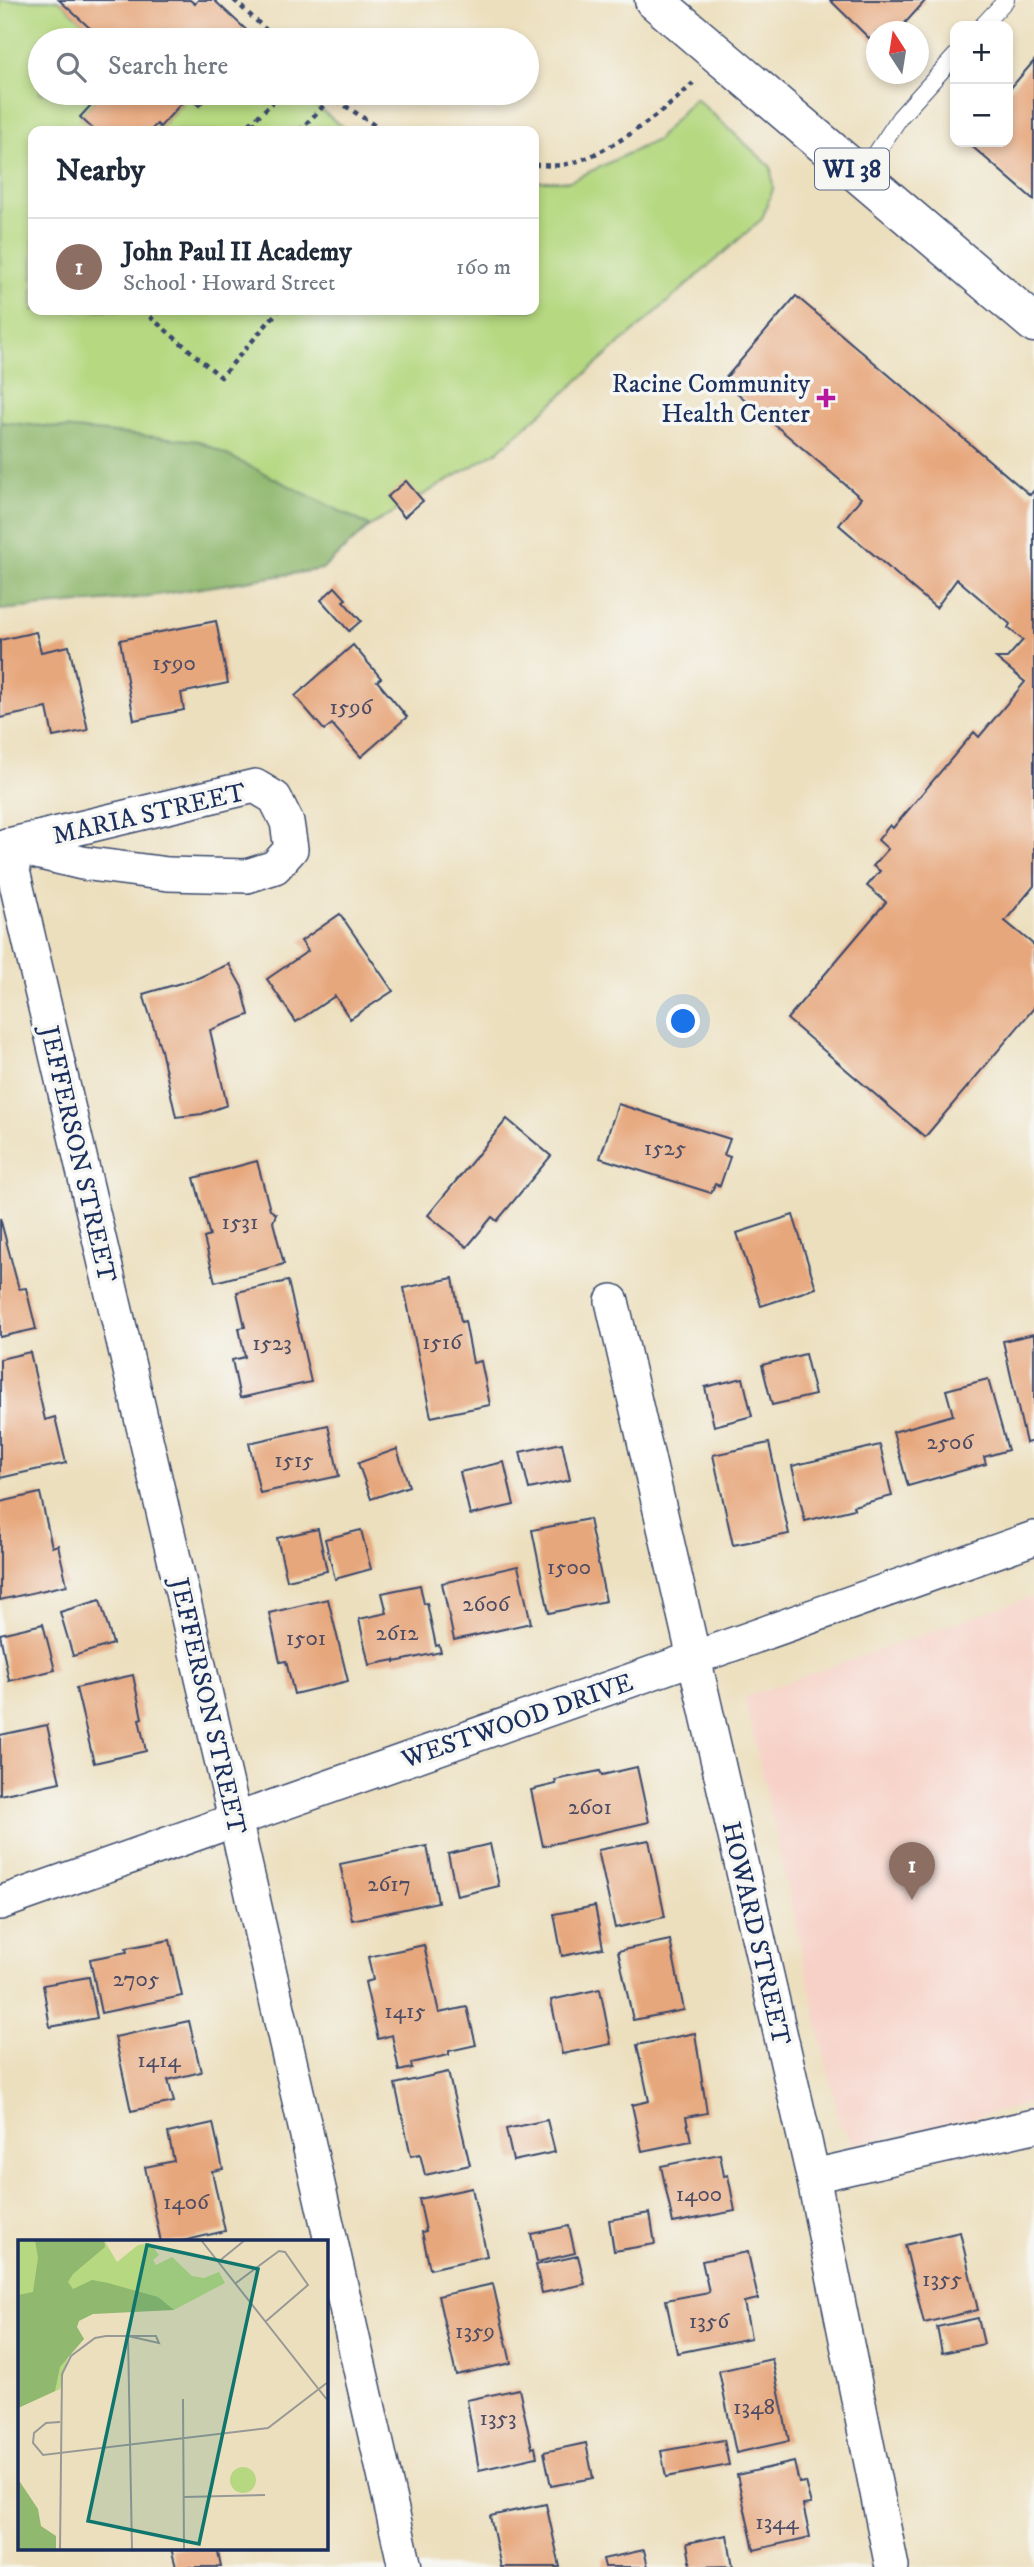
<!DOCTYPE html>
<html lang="en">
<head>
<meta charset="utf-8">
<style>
	body { margin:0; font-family:"IM FELL DW Pica",serif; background:#f6f6f7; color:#1f2937 }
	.controls { position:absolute; right:21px; top:21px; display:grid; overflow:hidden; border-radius:14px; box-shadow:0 4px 10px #0003 }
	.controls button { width:63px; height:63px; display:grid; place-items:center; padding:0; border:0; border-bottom:2px solid #e0e1e3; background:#fff; color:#1f2937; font:35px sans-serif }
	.compass { position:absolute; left:866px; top:21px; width:63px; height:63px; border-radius:50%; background:#fff; box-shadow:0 4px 10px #0003; rotate:348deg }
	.you { position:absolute; left:684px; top:1022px; width:24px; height:24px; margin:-18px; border:5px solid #fff; border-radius:50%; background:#1a73e8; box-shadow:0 0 0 10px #1a73e833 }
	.badge { display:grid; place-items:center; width:46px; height:46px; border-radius:50%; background:#db2777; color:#fff; font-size:23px; font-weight:700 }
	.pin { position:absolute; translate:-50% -58px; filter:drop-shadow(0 2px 4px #0008) }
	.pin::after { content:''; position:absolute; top:37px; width:24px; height:21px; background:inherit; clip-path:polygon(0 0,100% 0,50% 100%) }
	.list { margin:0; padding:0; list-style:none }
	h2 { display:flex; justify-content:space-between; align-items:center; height:91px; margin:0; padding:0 28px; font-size:30px }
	h2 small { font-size:23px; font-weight:400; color:#747a83 }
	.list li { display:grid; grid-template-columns:46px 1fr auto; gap:21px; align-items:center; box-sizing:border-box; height:98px; padding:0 28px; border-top:2px solid #e0e1e3 }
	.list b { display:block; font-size:26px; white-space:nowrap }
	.list p { margin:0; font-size:23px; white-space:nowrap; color:#747a83 }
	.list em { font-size:23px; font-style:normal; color:#747a83 }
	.icon { flex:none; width:38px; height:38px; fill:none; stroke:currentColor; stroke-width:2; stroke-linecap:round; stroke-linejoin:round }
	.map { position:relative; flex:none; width:1034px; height:2567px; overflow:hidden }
	.search { position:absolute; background:#fff; box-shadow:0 4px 10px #0003; left:28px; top:28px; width:511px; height:77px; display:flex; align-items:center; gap:18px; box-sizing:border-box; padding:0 24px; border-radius:38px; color:#747a83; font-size:26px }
	.panel { position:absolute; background:#fff; box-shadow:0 4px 10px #0003; left:28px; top:126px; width:511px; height:189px; border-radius:14px }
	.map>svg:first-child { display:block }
	.built { fill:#f7d1c7 }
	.green { fill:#b5d880; stroke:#68846f; stroke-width:2 }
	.forest { fill:#90b86e; stroke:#567466; stroke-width:2 }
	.building { fill:#e7a77d }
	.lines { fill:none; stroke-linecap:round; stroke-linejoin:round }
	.lane-casing { stroke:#3a496c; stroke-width:18 }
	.street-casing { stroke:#3a496c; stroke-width:36 }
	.primary-casing { stroke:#3a496c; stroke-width:41 }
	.path { stroke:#3a496c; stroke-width:4.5; stroke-dasharray:5 5; stroke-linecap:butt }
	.lane { stroke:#fff; stroke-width:16 }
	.street { stroke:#fff; stroke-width:33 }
	.primary { stroke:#fff; stroke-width:38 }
	.poi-dot { fill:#b5179e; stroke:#f6f6f2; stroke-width:2.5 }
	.labels { text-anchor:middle; stroke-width:7; stroke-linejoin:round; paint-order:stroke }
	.number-label { font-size:23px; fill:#4e4d66 }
	.shield { fill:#f6f6f2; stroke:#5d6b8a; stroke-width:2 }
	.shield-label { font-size:24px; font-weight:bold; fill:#1b2f5e }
	.poi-label { font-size:26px; fill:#1b2f5e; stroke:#f6f6f2; text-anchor:end }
	.street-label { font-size:26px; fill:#1b2f5e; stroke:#f6f6f2 }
	.inset-road { fill:none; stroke:#989997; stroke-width:2 }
	.view { fill:#0f766e; fill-opacity:0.15; stroke:#0f766e; stroke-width:3.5 }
	.inset-edge { fill:none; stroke:#1b2f5e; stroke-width:3.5 }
</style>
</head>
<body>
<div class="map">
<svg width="1034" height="2567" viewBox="0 0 1034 2567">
	<rect width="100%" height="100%" fill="#f6f6f2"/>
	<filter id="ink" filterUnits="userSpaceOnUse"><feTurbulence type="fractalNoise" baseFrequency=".0143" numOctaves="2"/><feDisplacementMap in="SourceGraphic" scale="14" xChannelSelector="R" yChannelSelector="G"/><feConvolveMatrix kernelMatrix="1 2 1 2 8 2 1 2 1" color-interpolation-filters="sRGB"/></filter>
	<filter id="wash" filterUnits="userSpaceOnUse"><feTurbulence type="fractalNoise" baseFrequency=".00686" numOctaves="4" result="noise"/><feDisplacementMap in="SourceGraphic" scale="28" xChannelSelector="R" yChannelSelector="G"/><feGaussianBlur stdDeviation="1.57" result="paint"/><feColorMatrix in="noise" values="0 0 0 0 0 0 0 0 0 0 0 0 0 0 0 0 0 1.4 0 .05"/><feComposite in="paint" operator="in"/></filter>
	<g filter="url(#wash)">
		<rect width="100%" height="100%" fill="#ecdfbd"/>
		<polygon class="built" points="1034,1596 1034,2103 855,2145 840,2124 745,1697"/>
		<g class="green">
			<polygon points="0,0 59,0 103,40 40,40 40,93 102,93 80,117 95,131 33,131 33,310 534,310 534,181 570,181 657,140 695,98 771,167 773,189 762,219 498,451 370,526 0,590"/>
			<polygon points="211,93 299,93 348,131 150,131 157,124 161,127 188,96 199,106"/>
		</g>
		<polygon class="forest" points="0,422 199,441 370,526 322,569 137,598 0,610"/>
		<g id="blocks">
			<g class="building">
				<polygon points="59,0 190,0 195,4 198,0 214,0 254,37 251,40 103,40"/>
				<polygon points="830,0 926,0 897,32 876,32 876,45"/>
				<polygon points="1034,61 1034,200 967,142 1008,142 1008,91"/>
				<polygon points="102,93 211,93 199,106 188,96 160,127 157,124 150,131 95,131 80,117"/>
				<polygon points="796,296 1030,495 1034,490 1034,886 1005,921 1034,945 1034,1008 925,1137 787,1019 886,902 867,886 880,871 873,866 888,849 878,840 890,825 893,828 974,732 979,737 1025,682 996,658 1007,658 1023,640 1008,628 1010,624 957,579 936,608 839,525 861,498 723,381"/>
				<polygon points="406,481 423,501 404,517 387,497"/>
				<polygon points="335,587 346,599 343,601 361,621 349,631 321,600"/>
				<polygon points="216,621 228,683 181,693 184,710 134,720 120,640"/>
				<polygon points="36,632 41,652 69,646 88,730 53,737 47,708 0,718 0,640"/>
				<polygon points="353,645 381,678 377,681 407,717 361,757 332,724 324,730 295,696"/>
				<polygon points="340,914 393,991 350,1019 335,996 296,1022 267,979 308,951 301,941"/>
				<polygon points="229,964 242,987 249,1015 210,1030 227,1105 202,1114 176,1117 161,1050 143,994 198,978"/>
				<polygon points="618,1104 730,1139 724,1155 730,1157 720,1186 715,1184 711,1193 600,1158"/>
				<polygon points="507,1119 551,1156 497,1221 492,1217 467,1247 428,1215"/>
				<polygon points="257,1161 270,1210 276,1214 273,1222 284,1264 215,1282 204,1238 210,1236 194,1178"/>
				<polygon points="793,1215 816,1288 761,1306 737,1233"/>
				<polygon points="0,1218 19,1289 26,1288 36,1329 0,1337"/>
				<polygon points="453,1278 461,1322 465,1321 473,1363 481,1361 490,1405 431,1417 404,1288"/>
				<polygon points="288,1281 311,1382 240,1398 232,1360 245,1357 239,1328 245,1327 237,1292"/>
				<polygon points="1034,1334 1034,1441 1026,1443 1003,1341"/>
				<polygon points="30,1352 45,1420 55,1417 66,1463 0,1478 0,1359"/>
				<polygon points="805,1354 815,1395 772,1405 762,1365"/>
				<polygon points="743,1378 752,1416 714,1426 705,1387"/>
				<polygon points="988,1379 1008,1450 984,1457 986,1464 908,1486 893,1432 953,1415 946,1390"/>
				<polygon points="328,1425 339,1476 260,1493 249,1443"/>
				<polygon points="562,1443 570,1480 529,1489 520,1452"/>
				<polygon points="769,1443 789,1534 733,1545 713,1455"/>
				<polygon points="880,1445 892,1496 853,1506 854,1509 805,1521 792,1466"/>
				<polygon points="397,1449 409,1486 371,1499 358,1463"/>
				<polygon points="504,1462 514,1505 470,1515 460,1472"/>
				<polygon points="40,1493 52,1547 58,1545 67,1585 0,1600 0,1502"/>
				<polygon points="589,1519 606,1601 549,1613 532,1530"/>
				<polygon points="318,1529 327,1571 287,1580 277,1538"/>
				<polygon points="361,1530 371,1569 335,1579 325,1539"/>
				<polygon points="518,1566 531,1623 454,1640 442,1583"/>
				<polygon points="420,1585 424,1604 427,1603 436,1646 439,1645 441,1652 395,1662 395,1660 369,1665 359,1619 387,1613 382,1593"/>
				<polygon points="328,1599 348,1681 294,1694 286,1661 280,1662 269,1613"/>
				<polygon points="100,1600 113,1644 73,1656 60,1612"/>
				<polygon points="43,1624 55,1670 9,1681 0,1634"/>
				<polygon points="133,1675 142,1718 139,1719 146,1751 94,1763 76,1688"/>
				<polygon points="47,1725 60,1782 0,1795 0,1735"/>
				<polygon points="637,1767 649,1822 543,1846 531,1790 556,1784 555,1780 600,1771 602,1775"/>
				<polygon points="649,1840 665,1917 615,1928 598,1850"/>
				<polygon points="490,1844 499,1886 457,1896 448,1854"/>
				<polygon points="427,1846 438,1902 352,1920 340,1864"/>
				<polygon points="595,1906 603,1948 562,1956 554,1914"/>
				<polygon points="170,1940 182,1996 101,2013 90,1959 127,1952 126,1948"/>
				<polygon points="670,1940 684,2010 633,2020 618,1951"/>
				<polygon points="424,1945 439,2013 467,2007 476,2045 449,2051 449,2055 411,2063 412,2068 399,2071 392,2035 378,2039 365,1982 373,1980 368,1957"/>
				<polygon points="89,1977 97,2018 50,2027 43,1985"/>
				<polygon points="600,1989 611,2044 562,2054 551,2000"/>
				<polygon points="189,2021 201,2072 168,2080 174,2102 131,2111 115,2037"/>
				<polygon points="695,2033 707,2113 686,2117 691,2141 642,2151 632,2105 649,2101 637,2045"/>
				<polygon points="448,2072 470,2165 425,2175 420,2154 411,2156 395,2084"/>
				<polygon points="547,2120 555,2152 513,2161 506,2129"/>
				<polygon points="213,2123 223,2169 212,2171 225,2231 179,2242 161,2242 145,2167 174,2161 168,2133"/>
				<polygon points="720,2154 724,2176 728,2175 735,2211 673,2223 661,2166"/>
				<polygon points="472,2188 487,2256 430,2269 422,2232 426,2231 419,2199"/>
				<polygon points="650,2213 655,2244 614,2251 609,2220"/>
				<polygon points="569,2226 575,2253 537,2262 531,2234"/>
				<polygon points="960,2232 978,2310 924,2323 905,2245"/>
				<polygon points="748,2252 758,2299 744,2302 751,2338 677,2353 666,2300 709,2292 702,2261"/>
				<polygon points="578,2256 585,2284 542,2293 536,2265"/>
				<polygon points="493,2284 511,2363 456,2375 438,2296"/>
				<polygon points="978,2318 984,2344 942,2353 937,2327"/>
				<polygon points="772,2359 789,2441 736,2453 719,2371"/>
				<polygon points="519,2389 532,2448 535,2447 537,2457 479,2470 467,2400"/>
				<polygon points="724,2440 729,2465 666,2477 661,2451"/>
				<polygon points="586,2443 593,2478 551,2486 544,2452"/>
				<polygon points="794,2462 799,2483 805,2482 811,2504 803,2505 810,2537 754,2550 737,2475"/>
				<polygon points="546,2504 560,2567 501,2567 490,2516"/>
				<polygon points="727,2535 733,2566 691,2567 687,2543"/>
				<polygon points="171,2548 217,2548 221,2567 176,2567"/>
				<polygon points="644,2550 648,2567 605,2567 603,2559"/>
			</g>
		</g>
	</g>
	<g filter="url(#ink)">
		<use href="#blocks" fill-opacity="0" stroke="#3a496c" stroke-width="2"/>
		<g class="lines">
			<g class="lane-casing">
				<g id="lane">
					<polyline points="982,26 1006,0"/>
					<polyline points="861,176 900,117 955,56"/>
				</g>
			</g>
			<g class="street-casing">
				<g id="street">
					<polyline points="7,845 235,1819 405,2567"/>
					<polyline points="0,847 255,786 275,798 287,822 291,849 275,867 247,876 168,874 82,863 7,845"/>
					<polyline points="612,1301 813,2176 892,2567"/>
					<polyline points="0,1903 1034,1538"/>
					<polyline points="813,2176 1034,2126"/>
				</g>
			</g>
			<g class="primary-casing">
				<polyline id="primary" points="654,0 1034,323"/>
			</g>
			<g class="path">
				<polyline points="234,0 277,40"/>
				<polyline points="330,93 341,103 383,131"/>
				<polyline points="253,122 264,131"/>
				<polyline points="242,131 283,93"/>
				<polyline points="299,131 333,96"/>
				<path d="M534,165c9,0 18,1 27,0 38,-4 106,-54 132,-82"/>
				<polyline points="142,310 221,377 279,310"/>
			</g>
			<use href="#lane" class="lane"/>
			<use href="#street" class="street"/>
			<use href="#primary" class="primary"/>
		</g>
	</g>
	<path class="poi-dot" d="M822.5 387.5h7v7h7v7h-7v7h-7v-7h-7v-7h7z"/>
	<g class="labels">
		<g class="number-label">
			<text x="174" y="670">1590</text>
			<text x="351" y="714">1596</text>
			<text x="665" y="1155">1525</text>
			<text x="240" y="1229">1531</text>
			<text x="442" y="1349">1516</text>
			<text x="272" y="1350">1523</text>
			<text x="950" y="1449">2506</text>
			<text x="294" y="1467">1515</text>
			<text x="569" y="1574">1500</text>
			<text x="486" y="1611">2606</text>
			<text x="397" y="1640">2612</text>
			<text x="306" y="1645">1501</text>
			<text x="590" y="1814">2601</text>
			<text x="389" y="1891">2617</text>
			<text x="136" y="1986">2705</text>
			<text x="405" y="2018">1415</text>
			<text x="159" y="2067">1414</text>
			<text x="699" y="2201">1400</text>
			<text x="186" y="2209">1406</text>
			<text x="942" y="2286">1355</text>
			<text x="709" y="2328">1356</text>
			<text x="475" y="2338">1359</text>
			<text x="754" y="2414">1348</text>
			<text x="498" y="2425">1353</text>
			<text x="777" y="2529">1344</text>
		</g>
		<rect class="shield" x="815" y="148.5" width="74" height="41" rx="5"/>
		<g class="shield-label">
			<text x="852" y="177">WI 38</text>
		</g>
		<g class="poi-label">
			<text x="810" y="392">Racine Community<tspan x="810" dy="30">Health Center</tspan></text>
		</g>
		<g class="street-label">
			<text transform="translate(149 813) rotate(-13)" y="9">MARIA STREET</text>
			<text transform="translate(79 1154) rotate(77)" y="9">JEFFERSON STREET</text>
			<text transform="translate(209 1706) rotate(77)" y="9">JEFFERSON STREET</text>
			<text transform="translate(517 1720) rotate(-19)" y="9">WESTWOOD DRIVE</text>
			<text transform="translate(757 1933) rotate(77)" y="9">HOWARD STREET</text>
		</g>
	</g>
	<g transform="translate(18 2240)">
		<rect width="310" height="310" fill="#ecdfbd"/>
		<path d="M0,0h86l13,22 21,-17 12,-2 9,12 -6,5 3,5 16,-8 20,19 12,2 15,-6 6,11 -51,27h-89l-13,10 12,19 -15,13 -9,37 -42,19zM212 240a13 13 0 1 1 26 0a13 13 0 1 1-26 0Z" fill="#b5d880"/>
		<path d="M17,0h69l1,7 -32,27 -5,8 5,7 19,-9 16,3 50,14 16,13 -81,4 -14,7 -2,6 7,12 -24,28 -5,24 -37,17v-113l15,-3 5,-34zM0,239l20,30 3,17 15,10v13h-38z" fill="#90b86e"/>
		<path class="inset-road" d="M183,0l127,161M200,22l27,-22M218,43l43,-32 6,1 23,33 -43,37M110,96l4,213M165,159l1,150M42,182l-14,1 -12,10 -1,10 10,12 225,-27 60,-46M166,257l81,-2M42,309l2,-175 9,-18 24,-18 11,-2h50l3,7 -31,-7"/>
		<path class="view" d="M129,5l111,24 -59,275 -111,-23z"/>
		<rect width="310" height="310" class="inset-edge"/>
	</g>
</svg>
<div class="controls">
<button>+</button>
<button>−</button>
</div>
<svg class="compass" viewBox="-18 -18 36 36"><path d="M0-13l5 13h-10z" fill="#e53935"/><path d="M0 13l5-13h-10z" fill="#747a83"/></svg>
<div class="you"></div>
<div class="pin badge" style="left:912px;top:1900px;background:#8d6e63">1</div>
<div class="search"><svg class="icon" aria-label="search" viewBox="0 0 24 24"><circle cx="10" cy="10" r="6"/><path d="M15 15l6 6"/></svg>Search here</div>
<section class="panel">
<h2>Nearby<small></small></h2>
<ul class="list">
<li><span class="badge" style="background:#8d6e63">1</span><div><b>John Paul II Academy</b><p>School · Howard Street</p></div><em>160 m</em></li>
</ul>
</section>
</div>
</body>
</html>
